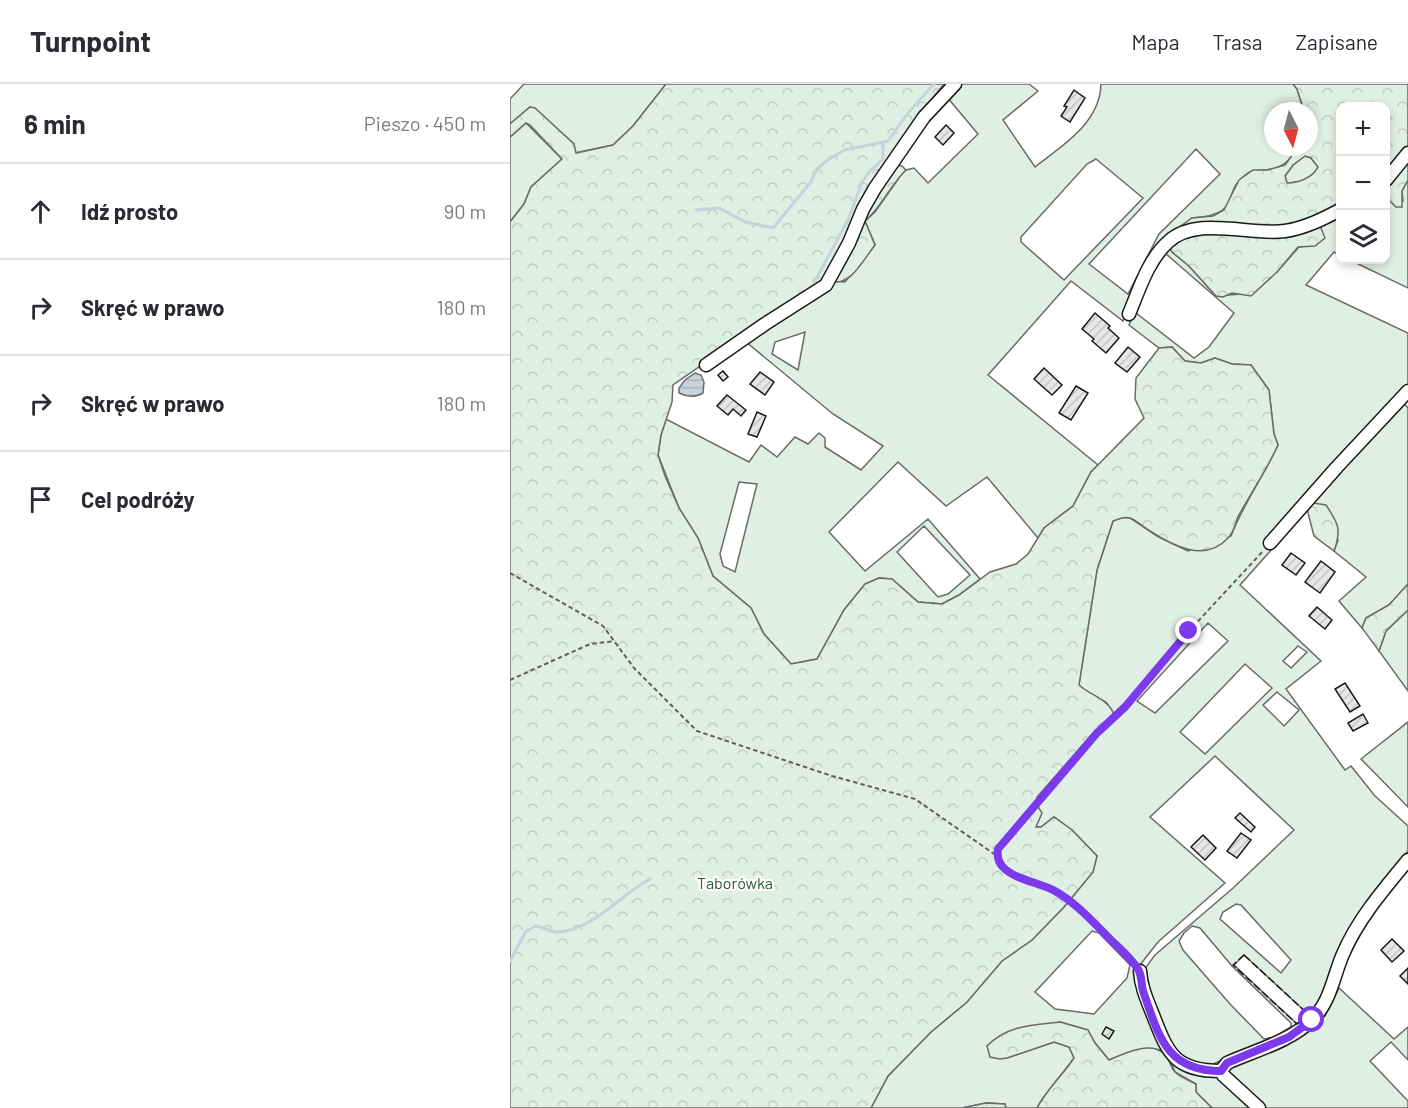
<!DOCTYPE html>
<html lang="pl">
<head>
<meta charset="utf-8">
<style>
	body { margin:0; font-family:Barlow,sans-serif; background:#f2f2f3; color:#2b2b33 }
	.controls { position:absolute; right:18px; top:18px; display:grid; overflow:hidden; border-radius:12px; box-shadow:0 3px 9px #0003 }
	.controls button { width:54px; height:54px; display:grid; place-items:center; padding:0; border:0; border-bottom:2px solid #e1e1e2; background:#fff; color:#2b2b33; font:30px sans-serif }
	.compass { position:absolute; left:754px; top:18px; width:54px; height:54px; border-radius:50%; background:#fff; box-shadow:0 3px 9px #0003; rotate:174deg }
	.stop { position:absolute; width:18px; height:18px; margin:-14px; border:4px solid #7c3aed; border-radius:50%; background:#fff }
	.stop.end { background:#7c3aed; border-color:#fff; box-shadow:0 2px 6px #0008 }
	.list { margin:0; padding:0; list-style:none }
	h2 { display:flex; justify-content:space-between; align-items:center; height:78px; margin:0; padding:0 24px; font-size:26px }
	h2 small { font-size:20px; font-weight:400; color:#7c7c81 }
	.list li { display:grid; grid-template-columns:39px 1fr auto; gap:18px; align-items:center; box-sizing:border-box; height:96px; padding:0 24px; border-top:2px solid #e1e1e2 }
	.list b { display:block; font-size:22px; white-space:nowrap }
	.list em { font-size:20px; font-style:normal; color:#7c7c81 }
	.icon { flex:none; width:33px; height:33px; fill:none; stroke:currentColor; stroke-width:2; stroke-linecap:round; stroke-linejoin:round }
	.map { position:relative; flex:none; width:898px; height:1024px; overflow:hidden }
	header { display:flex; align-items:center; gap:36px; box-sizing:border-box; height:84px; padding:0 30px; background:#fff; border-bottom:2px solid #e1e1e2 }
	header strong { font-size:28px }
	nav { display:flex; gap:33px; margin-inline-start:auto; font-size:21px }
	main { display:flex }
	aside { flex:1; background:#fff }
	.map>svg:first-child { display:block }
	.green { fill:#e0efe3; stroke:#6a6a6a; stroke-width:1.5; fill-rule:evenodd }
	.forest { fill:url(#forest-crowns); stroke:#6a6a6a; stroke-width:1.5; fill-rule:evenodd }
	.water { fill:url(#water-rules); stroke:#6a6a6a; stroke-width:1.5 }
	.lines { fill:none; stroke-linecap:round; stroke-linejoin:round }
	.stream { stroke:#c6d2dc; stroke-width:3 }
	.building { fill:url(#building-hatch); stroke:#1a1a1a; stroke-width:1.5 }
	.minor-casing { stroke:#1a1a1a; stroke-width:15 }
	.path { stroke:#5f5f5f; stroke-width:2; stroke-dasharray:4.5 3; stroke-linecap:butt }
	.minor { stroke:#fff; stroke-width:12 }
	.fence { stroke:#1a1a1a; stroke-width:1.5; stroke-dasharray:8 3; stroke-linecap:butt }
	.route { stroke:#7c3aed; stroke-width:8 }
	.labels { text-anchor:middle; stroke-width:4.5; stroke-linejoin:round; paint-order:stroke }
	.park-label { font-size:16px; fill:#2b5a34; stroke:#fff }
</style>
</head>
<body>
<header>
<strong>Turnpoint</strong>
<nav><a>Mapa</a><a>Trasa</a><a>Zapisane</a></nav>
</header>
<main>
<aside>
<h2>6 min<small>Pieszo · 450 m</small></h2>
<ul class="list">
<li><svg class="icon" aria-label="ahead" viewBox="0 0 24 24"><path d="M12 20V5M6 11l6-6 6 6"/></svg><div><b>Idź prosto</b></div><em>90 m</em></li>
<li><svg class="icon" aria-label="right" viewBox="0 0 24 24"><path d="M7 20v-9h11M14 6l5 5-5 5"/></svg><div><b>Skręć w prawo</b></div><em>180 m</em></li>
<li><svg class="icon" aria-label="right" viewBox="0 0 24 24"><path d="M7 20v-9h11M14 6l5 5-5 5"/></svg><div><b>Skręć w prawo</b></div><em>180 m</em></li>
<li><svg class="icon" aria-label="arrive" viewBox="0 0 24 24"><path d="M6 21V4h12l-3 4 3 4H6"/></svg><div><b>Cel podróży</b></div></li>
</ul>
</aside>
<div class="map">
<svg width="898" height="1024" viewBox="0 0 898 1024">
	<defs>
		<pattern id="forest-crowns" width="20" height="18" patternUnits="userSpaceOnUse" patternTransform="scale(1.5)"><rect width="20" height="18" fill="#e0efe3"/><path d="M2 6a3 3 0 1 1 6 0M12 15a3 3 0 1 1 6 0" fill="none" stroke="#c0ccc2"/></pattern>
		<pattern id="water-rules" width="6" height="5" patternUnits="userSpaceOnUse" patternTransform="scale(1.5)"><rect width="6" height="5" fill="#c6d2dc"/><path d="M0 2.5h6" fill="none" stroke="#aab4bc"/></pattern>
		<pattern id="building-hatch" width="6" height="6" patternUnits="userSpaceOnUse" patternTransform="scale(1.5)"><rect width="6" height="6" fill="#e6e6e6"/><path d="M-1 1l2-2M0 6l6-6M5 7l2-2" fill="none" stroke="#c5c5c5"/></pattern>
	</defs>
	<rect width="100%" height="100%" fill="#fff"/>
	<g class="green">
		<polygon points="14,0 156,0 123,42 103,61 65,69 64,60 20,23 0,40 0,15"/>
		<path d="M451,0h68l9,7 -35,29 32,47c28,-22 65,-44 66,-83h192l4,5 7,22h-31v36h25c-6,13 -18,22 -32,23 -7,1 -12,-1 -18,3 -30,20 -2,41 -56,45l-55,68 -14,35 -52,-40 -83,94 110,90 -7,7 -18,34 -29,22 -6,10 -51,-61 -41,29 -48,-44 -69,70 36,39 63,-52 52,60 -21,16 -17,9 -24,-2 -26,-23 -13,-1 -14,6 -21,26 -27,49 -26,5 -27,-30 -13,-26 -38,-32 -15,-38 -19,-30 -21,-53 3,-20 5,-16 83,43 12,-17 16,12 18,-20 13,7 11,-11 6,5v9l36,23 22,-24 -50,-32 -88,-73 88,-60 12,1 30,-37 -10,-24 10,-9 26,-37 5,-5 8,-2 14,15 50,-49 -31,-37zM686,65l24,25 -61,60 -31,60 -39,-30zM586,75l47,39 -79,82 -43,-38v-5l66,-73zM295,248l-7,38 -26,-16 3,-12zM229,398l18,2 -22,88 -12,-6 -3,-12zM414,442l46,49 -22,19 -10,3 -41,-45z"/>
		<polygon points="16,39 52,75 21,103 14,120 0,138 0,53"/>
		<path d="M795,72l6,2 7,9c-5,11 -20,16 -31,16l-2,-7 8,-11z"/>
		<polygon points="898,96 898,204 840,176 876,176 876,113 878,116 893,117 892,107"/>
		<path d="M830,130v41l-6,-3 -28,33 102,48v51l-143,159 7,6 -32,36 81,76 -35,28 59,81 6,-4 24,30 33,30v25l-27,33 -61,118 -11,13 -65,-60 -10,10 63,59c-25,20 -58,25 -85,41l-27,-4 -18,-19 -23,-67 2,-8 9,-12 77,-66 62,-59 -79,-74 -65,61 75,66 -67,59 -22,28 25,80c-19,-3 -34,3 -52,10l-14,-17 -8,-13 -27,-8 -53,36 47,-16 15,5 5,11c-12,18 -27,31 -37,50h-31l-1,-4 -19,-1 -24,5h-91l17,-32 43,-44 36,-30 35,-41 30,-21 32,-33 29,-35 4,-16 -25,-26 -18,-13 -13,10h-5l1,-30 58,-66 19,-16 -8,-13 -17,-8 -10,-9 18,-115 16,-49 8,-4 9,1 27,18 31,15 43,-15c12,-32 33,-60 47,-91l-4,-11 -5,-44 -18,-25 -19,-1 -17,-6 -14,5 -16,-2 -13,-14 -13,1 -30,-23 13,-37 27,-43 3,7 17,14 27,30 25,-2 36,-22 22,-25 5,-1 13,-21zM655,169l69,60 -25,34 -15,11 -58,-45 13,-35zM698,539l20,18 -73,72 -18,-12zM788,562l9,6 -16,16 -8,-7zM735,580l27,24 -67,66 -25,-22zM767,608l22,18 -15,16 -21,-21zM726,820l5,1 50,55 -10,13 -61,-54 3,-7zM682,842l8,2 32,38 59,57v4l-17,10 -10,2 -34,-35 -47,-54 -4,-9 5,-8zM582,847l7,2 31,32 -3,13 -33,36 -39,-5 -20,-17z"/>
		<polygon points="893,318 898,324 898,500 879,521 856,534 852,544 829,517 856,493 824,467 828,456 803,419 822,395"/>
		<polygon points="898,526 898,607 869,567 876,547"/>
		<polygon points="898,638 898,723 851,675"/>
		<polygon points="829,904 884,955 898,943 898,976 881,958 860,977 898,1017 898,1024 754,1024 718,988 719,984 791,952 815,932"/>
		<polygon points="660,976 711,994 744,1024 702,1024 686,1008 686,1000 665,988"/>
	</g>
	<g class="forest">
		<path d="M156,0h278c-20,25 -42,48 -51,80l9,2 4,4c-16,15 -24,37 -41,51l10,24c-10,12 -25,43 -43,36l-91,57 -68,47 -1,17 -11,33 -3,20 7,21 14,32 19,30 15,38 38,32 13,26 27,30 26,-5 27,-49 21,-26 14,-6 13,1 26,23 24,2 17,-9 31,-23 26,-8 12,-10 16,-26 29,-22 18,-34 53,-54 -9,-19 1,-21 23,-30 13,-1 13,14 16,2 14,-5 17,6 19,1 18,25 5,44 4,11c-11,24 -25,45 -38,68 -5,8 -5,18 -12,25 -23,25 -55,8 -78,-7 -6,-4 -13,-10 -20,-13 -6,-2 -11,1 -17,3l-16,49 -18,115c12,11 30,14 35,30l-19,16 -58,66v8l5,8 -6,14h5l13,-10 18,13 25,26 -4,16 -29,35 -32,33 -30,21 -35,41 -36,30 -43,44 -17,32h-361v-886l14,-18 7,-17 31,-28 -32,-34 -4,-2 -16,14v-13l20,-17 5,1 39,36 2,9 37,-8 20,-19z"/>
		<path d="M783,0h115v96l-6,11v16h-6l-10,-10v-91h-46v55l-1,4 1,5v36l-28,15 9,7 4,10 -10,8 -17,1 -21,25 -26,24 -19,-3 -9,4 -7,-1 -27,-30 -17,-14 -3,-7 -1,-10 24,-17 21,-2 11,-6 15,-30 14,-10h14l18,-5 13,-18h11v-36h-5l-7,-22zM795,72l6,2 7,9c-5,11 -20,16 -31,16l-2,-7 8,-11z"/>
		<path d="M803,419l13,2c12,18 16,24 8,46l-20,-15 -7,-27z"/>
		<polygon points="898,500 898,526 876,547 869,567 852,544 856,534 879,521"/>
		<path d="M550,938l28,8 7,13 14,17c14,-6 41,-19 54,-7 7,5 7,14 12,19 5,5 15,9 21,12v8l16,16h-175c10,-19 25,-32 37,-50l-5,-11 -15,-5 -47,16 -7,1 -10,-2 -3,-11c20,-21 46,-21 73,-24z"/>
		<polygon points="476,1019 495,1020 496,1024 452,1024"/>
	</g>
	<path class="water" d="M185,289l6,2 3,7 -1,11c-8,5 -16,4 -24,0v-5l6,-8z"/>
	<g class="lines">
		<g class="stream">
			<polyline points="186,126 209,124 235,138 263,144 300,99 307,85 319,75 335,66 378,57 398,29 424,0"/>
			<polyline points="305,197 338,136 351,101 358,89 373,75 373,59"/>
			<path d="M0,877l16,-30 10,-5c7,1 15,7 22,6 35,-2 62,-37 92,-53"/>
		</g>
	</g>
	<g class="building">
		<polygon points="564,6 575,14 560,38 551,32 557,23 554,22"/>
		<polygon points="436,41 444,49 433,61 425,53"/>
		<polygon points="585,229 600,242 598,244 609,254 596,269 582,257 584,255 572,245"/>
		<polygon points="618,263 630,273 617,288 605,279"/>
		<polygon points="534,284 552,301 542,311 524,295"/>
		<polygon points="213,287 218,293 213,297 208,291"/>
		<polygon points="250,288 264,298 255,311 240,300"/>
		<polygon points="566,302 578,309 561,336 549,329"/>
		<polygon points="217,311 236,326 231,332 223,325 218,331 207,322"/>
		<polygon points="247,328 256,332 247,353 238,350"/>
		<polygon points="781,469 795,479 786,491 772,481"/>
		<polygon points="811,477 825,488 810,509 795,498"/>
		<polygon points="807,523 822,536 815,545 799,532"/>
		<polygon points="835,599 850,622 840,628 825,605"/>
		<polygon points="853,630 858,639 843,647 838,639"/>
		<polygon points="730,729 745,743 741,748 725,734"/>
		<polygon points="731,749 741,756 727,774 717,767"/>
		<polygon points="693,751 706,764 695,776 681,763"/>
		<polygon points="882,855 894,867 882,878 871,866"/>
		<polygon points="898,884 898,900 890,892"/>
		<polygon points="596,943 604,947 599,955 592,950"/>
	</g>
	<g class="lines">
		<g class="minor-casing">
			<g id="minor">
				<polyline points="876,96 898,69"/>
				<path d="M619,230c10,-24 19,-54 39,-72 29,-27 81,-6 117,-11 20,-3 38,-12 55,-21"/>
				<polyline points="196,281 255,240 316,201 339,159 353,125 365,104 414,33 445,0"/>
				<polyline points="760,459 827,383 898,307"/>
				<path d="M630,887c1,16 7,29 13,44 15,39 22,56 68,56"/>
				<path d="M711,987l6,-8c29,-13 62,-21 85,-43 19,-19 21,-43 31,-66 15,-35 41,-65 65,-94"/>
				<polyline points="711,987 713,991 749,1024"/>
			</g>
		</g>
		<g class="path">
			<polyline points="0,489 93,542 124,584 187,647 322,692 405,715 487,772"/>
			<polyline points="0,596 80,560 105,557"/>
			<path d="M624,880c-24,-25 -48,-55 -78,-72 -18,-11 -62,-15 -58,-43l99,-116 28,-26 64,-76 75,-81"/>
		</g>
		<use href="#minor" class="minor"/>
		<polygon class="fence" points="734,871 799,931 787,940 723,881"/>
	</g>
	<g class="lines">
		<path class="route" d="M679,547l-64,76 -28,26 -99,116c-1,6 0,12 4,17 12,14 37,16 53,25 21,12 38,31 55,48 9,9 21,19 28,30 4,6 3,15 5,22 16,45 23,80 78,80l6,-8 62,-26 23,-17"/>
	</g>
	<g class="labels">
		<g class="park-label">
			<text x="225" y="805">Taborówka</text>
		</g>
	</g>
</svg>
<div class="controls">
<button>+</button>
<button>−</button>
<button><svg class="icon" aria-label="layers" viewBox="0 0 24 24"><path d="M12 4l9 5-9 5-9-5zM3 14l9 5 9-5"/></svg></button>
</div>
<svg class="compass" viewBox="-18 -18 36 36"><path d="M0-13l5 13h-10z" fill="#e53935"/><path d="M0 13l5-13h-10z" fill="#7c7c81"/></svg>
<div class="stop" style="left:802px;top:936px"></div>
<div class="stop end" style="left:679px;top:547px"></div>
</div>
</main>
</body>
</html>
